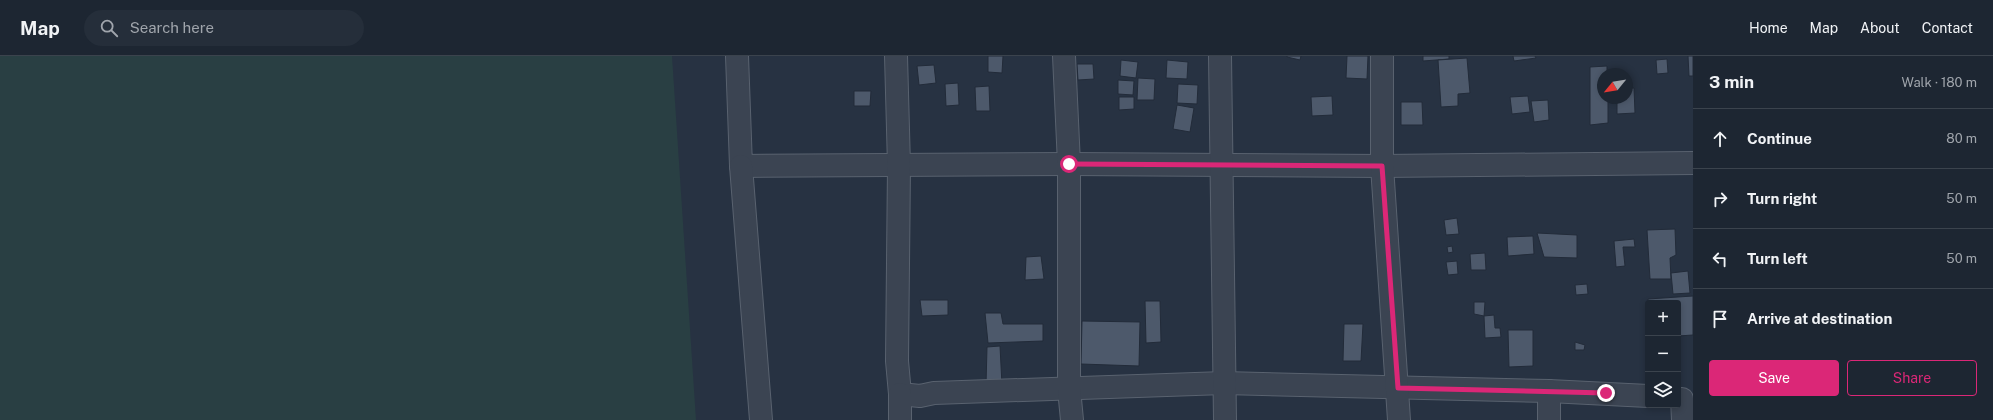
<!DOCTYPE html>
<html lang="en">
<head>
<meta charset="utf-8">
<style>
	body { margin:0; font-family:"Public Sans",sans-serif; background:#252e3a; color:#f1f3f6 }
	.controls { position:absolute; right:12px; bottom:12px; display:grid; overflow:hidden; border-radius:4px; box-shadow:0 2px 6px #0003 }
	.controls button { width:36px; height:36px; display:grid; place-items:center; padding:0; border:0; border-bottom:1px solid #3b434d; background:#1d2632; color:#f1f3f6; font:20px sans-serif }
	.compass { position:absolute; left:1597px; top:12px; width:36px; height:36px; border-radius:50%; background:#1d2632; box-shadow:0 2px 6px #0003; rotate:240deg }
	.stop { position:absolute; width:12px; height:12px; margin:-9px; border:3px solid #db2777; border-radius:50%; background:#fff }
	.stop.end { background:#db2777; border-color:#fff; box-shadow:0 1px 4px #0008 }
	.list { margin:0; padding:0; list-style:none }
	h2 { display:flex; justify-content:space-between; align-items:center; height:52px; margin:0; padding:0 16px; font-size:17px }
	h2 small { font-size:13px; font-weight:400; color:#a0a5ac }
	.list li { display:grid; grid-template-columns:26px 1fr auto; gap:12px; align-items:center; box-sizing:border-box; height:60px; padding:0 16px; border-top:1px solid #3b434d }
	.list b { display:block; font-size:15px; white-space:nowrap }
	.list em { font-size:13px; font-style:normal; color:#a0a5ac }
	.actions { display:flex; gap:8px; padding:12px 16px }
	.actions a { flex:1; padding:9px 0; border:1px solid #db2777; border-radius:4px; text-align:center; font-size:14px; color:#db2777 }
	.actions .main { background:#db2777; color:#fff }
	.icon { flex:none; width:22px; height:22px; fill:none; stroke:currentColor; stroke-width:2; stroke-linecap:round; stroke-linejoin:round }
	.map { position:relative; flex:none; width:1693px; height:364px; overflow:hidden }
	header { display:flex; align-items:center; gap:24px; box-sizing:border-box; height:56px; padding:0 20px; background:#1d2632; border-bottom:1px solid #3b434d }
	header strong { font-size:19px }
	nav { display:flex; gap:22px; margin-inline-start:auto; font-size:14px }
	.search { width:280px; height:36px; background:#252e3a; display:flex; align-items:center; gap:10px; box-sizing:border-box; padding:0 14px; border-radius:22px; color:#a0a5ac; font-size:15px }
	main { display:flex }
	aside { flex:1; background:#1d2632 }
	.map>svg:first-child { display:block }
	.green { fill:#293f43 }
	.building { fill:#4d596b; stroke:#222b39 }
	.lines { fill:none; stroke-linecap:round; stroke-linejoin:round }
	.minor-casing { stroke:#59626f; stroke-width:24 }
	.minor { stroke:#3b4452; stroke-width:22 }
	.route { stroke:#db2777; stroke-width:5 }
</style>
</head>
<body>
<header>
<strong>Map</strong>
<div class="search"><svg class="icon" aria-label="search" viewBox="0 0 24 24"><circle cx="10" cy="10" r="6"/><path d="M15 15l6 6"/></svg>Search here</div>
<nav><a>Home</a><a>Map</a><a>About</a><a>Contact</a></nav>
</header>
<main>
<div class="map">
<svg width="1693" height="364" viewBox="0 0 1693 364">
	<rect width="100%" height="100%" fill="#273242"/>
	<polygon class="green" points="0,0 672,0 696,364 0,364"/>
	<g class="building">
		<polygon points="988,0 1003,0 1002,17 988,16"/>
		<polygon points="1287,0 1301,0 1300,4 1287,1"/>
		<polygon points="1347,0 1368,0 1367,23 1346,22"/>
		<polygon points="1423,0 1449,0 1449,3 1423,5"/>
		<polygon points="1513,0 1535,0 1536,2 1514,5"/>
		<polygon points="1688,0 1693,0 1693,20 1689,20"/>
		<polygon points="1467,2 1470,37 1458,38 1458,50 1441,51 1438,4"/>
		<polygon points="1667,3 1668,17 1657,18 1656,4"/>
		<polygon points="1121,4 1138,6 1136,22 1120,20"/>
		<polygon points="1167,4 1188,6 1187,23 1166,22"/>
		<polygon points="1077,8 1093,8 1094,23 1078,24"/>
		<polygon points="934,9 936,27 919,29 917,10"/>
		<polygon points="1607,10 1607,18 1603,18 1603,42 1608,42 1608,67 1590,69 1590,11"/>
		<polygon points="1138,22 1155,23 1154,44 1137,44"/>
		<polygon points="1118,24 1134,25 1133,39 1118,38"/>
		<polygon points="958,27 959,49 946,50 945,28"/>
		<polygon points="1178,28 1198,29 1197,48 1177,47"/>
		<polygon points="989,30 990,55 976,55 975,31"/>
		<polygon points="1627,32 1634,32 1635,57 1617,58 1617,42 1627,42"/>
		<polygon points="854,35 871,35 870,50 854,50"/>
		<polygon points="1332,40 1333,59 1312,60 1311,41"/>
		<polygon points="1528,40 1530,56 1512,58 1510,41"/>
		<polygon points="1119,41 1134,41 1134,53 1119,54"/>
		<polygon points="1548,44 1549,64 1534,66 1531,45"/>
		<polygon points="1401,46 1422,46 1423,69 1401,69"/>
		<polygon points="1177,49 1194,52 1190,76 1173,73"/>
		<polygon points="1457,162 1459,178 1446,179 1444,164"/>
		<polygon points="1675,173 1676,199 1670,202 1671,223 1650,223 1647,174"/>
		<polygon points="1537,177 1577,179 1577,202 1544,201"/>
		<polygon points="1533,180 1534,198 1508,200 1507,181"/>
		<polygon points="1634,183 1635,191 1623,191 1625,210 1616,211 1614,185"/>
		<polygon points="1452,190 1453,196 1448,197 1447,191"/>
		<polygon points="1485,197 1486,214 1471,214 1470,198"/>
		<polygon points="1041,200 1044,223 1025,224 1026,201"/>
		<polygon points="1457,205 1458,218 1448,219 1446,206"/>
		<polygon points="1688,215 1690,237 1673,238 1671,217"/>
		<polygon points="1587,228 1588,238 1576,239 1575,229"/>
		<polygon points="1693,240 1693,279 1678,280 1678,247 1648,247 1648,249 1648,243"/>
		<polygon points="920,244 948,244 948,259 922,260"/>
		<polygon points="1145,245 1160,245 1161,286 1146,287"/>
		<polygon points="1474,246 1485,246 1484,260 1474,258"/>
		<polygon points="985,257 1001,257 1003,268 1043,268 1043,285 988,287"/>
		<polygon points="1494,259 1495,272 1500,272 1501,281 1485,282 1484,260"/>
		<polygon points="1082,265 1140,266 1139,310 1081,308"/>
		<polygon points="1344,268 1363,268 1361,305 1343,305"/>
		<polygon points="1508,274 1533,274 1533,310 1509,311"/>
		<polygon points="1575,286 1585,289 1584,294 1575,294"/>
		<polygon points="1000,290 1002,329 986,329 987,291"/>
	</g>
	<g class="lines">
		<g class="minor-casing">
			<g id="minor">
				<polyline points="737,0 741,110 1069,108 1382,110 1693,107"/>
				<polyline points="896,0 899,110 897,305 900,338 920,340 934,337 1224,327 1549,335 1648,340"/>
				<polyline points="1064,0 1069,108 1069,333 1072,364"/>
				<polyline points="1220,0 1225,364"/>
				<polyline points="1382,0 1382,110 1399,364"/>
				<polyline points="741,110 761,364"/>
				<polyline points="900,338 900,364"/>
				<polyline points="1682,343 1683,364"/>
				<polyline points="1549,364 1549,335"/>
			</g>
		</g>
		<use href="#minor" class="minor"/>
	</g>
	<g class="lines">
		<polyline class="route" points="1069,108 1382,110 1398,332 1606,337"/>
	</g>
</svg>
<div class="controls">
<button>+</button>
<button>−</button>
<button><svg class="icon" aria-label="layers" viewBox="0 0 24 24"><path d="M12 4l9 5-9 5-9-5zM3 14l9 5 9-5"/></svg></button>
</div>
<svg class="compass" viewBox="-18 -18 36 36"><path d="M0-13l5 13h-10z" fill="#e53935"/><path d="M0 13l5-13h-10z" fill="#a0a5ac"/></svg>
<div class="stop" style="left:1069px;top:108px"></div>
<div class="stop end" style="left:1606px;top:337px"></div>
</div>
<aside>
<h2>3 min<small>Walk · 180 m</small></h2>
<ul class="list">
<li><svg class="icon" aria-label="ahead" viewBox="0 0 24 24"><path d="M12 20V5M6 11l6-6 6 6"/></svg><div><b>Continue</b></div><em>80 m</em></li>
<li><svg class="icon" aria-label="right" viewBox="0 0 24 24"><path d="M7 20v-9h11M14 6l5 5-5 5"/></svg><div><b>Turn right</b></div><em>50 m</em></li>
<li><svg class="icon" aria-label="left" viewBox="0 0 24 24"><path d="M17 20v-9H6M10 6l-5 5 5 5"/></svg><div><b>Turn left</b></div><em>50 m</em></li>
<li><svg class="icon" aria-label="arrive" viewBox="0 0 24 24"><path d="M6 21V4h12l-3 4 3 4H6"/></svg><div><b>Arrive at destination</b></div></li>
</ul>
<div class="actions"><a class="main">Save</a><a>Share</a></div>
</aside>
</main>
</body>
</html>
